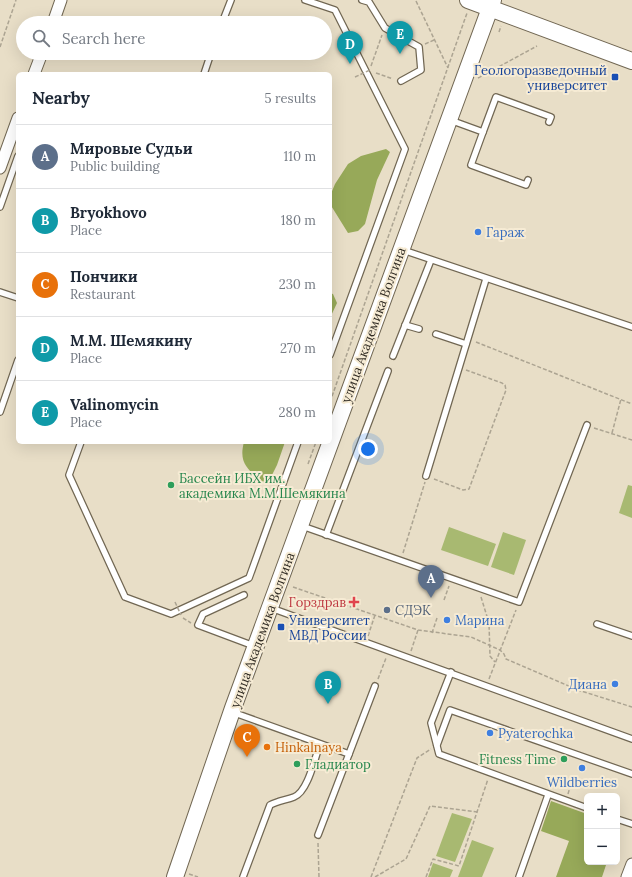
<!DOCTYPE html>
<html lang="en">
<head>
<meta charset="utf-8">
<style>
	body { margin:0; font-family:Lora,serif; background:#f2f2f3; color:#1f2937 }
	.controls { position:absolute; right:12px; bottom:12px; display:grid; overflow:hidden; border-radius:6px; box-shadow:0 4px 16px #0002 }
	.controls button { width:36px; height:36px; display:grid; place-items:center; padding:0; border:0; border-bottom:1px solid #e0e1e3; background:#fff; color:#1f2937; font:20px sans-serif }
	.you { position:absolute; left:368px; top:449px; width:14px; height:14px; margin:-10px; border:3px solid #fff; border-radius:50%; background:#1a73e8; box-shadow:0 0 0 6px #1a73e833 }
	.badge { display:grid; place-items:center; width:26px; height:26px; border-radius:50%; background:#2d78c8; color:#fff; font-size:13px; font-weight:700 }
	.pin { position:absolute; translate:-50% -33px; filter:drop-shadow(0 1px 2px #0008) }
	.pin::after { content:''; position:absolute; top:21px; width:14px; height:12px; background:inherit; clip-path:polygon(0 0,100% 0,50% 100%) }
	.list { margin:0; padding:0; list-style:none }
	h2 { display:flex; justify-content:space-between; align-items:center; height:52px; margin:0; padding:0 16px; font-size:17px }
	h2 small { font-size:13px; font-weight:400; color:#747a83 }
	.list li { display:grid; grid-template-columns:26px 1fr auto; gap:12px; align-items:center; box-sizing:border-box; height:64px; padding:0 16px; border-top:1px solid #e0e1e3 }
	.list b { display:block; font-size:15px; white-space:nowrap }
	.list p { margin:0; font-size:13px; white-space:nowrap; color:#747a83 }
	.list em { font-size:13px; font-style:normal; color:#747a83 }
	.icon { flex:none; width:22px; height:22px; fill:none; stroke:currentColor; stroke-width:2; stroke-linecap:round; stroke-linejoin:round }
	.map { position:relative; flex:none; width:632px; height:877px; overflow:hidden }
	.search { position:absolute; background:#fff; box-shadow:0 4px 16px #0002; left:16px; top:16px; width:316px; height:44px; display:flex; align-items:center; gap:10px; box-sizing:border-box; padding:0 14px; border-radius:22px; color:#747a83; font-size:15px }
	.panel { position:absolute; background:#fff; box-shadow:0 4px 16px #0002; left:16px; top:72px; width:316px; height:372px; border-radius:6px }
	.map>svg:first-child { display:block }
	.green { fill:#a8b971 }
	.forest { fill:#97a959 }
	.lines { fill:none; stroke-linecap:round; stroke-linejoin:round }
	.lane-casing { stroke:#716753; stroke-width:8 }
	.street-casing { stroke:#716753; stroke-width:13 }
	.secondary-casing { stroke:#716753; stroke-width:18 }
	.path { stroke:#aca492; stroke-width:1.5; stroke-dasharray:4 2; stroke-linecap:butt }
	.lane { stroke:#fff; stroke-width:5.5 }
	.street { stroke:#fff; stroke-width:11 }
	.secondary { stroke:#fff; stroke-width:16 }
	.path-bridge { stroke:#aca492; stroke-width:1.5; stroke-dasharray:4 2; stroke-linecap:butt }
	.transit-dot { fill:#1a4fb4; stroke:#f6ebd4; stroke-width:1.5 }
	.shop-dot { fill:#3f7fe0; stroke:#f6ebd4; stroke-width:1.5 }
	.leisure-dot { fill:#2e9e5b; stroke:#f6ebd4; stroke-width:1.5 }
	.health-dot { fill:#e0444e; stroke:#f6ebd4; stroke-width:1.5 }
	.service-dot { fill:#5c6f8a; stroke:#f6ebd4; stroke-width:1.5 }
	.food-dot { fill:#e8710a; stroke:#f6ebd4; stroke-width:1.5 }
	.labels { text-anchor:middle; stroke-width:4; stroke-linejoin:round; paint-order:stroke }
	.transit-label { font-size:13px; fill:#164399; stroke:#f6ebd4; text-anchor:end }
	.shop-label { font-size:13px; fill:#366cbe; stroke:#f6ebd4; text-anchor:start }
	.street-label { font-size:13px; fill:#312c24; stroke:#f6ebd4 }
	.leisure-label { font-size:13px; fill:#27864d; stroke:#f6ebd4; text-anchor:start }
	.health-label { font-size:13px; fill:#be3a42; stroke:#f6ebd4; text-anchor:end }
	.service-label { font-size:13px; fill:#4e5e75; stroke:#f6ebd4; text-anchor:start }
	.food-label { font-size:13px; fill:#c56008; stroke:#f6ebd4; text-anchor:start }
</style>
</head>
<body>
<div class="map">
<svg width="632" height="877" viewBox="0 0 632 877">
	<rect width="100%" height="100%" fill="#e8dec7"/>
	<g class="green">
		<polygon points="628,485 632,486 632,518 619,513"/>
		<polygon points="449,527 496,544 488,566 441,550"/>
		<polygon points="503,532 526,540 514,575 491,567"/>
		<polygon points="452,813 472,819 455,862 436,856"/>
		<polygon points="472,840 494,848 482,877 458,877"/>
		<polygon points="433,863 453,870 450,877 428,877"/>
	</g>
	<g class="forest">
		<polygon points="386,149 390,152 377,180 365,224 358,231 348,233 330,204 330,196 335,184 348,164 361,156"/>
		<polygon points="330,293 333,294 337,303 330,318"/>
		<path d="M244,442h41l-8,23 -9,18h-5c-14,-13 -25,-19 -19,-41z"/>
		<polygon points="551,801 587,814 587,862 607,862 602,877 556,877 569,841 541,831"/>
	</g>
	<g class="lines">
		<g class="lane-casing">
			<g id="lane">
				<polyline points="305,0 335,10 405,149 330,355"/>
				<polyline points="362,0 369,2 385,28 419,47 421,70 401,81"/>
				<polyline points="222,23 231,0"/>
				<polyline points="204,74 211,53"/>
				<polyline points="450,120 483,132 471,165 526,185 528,180"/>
				<polyline points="483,132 496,97 551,117 549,122"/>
				<polyline points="0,207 18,156"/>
				<polyline points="403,250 632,327"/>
				<polyline points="0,292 18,298"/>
				<polyline points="405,325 419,329"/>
				<polyline points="436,334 466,344"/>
				<polyline points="393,356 431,260"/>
				<polyline points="0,412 18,360"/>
				<polyline points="81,442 69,475 125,597 171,614 249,578 298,442"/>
				<polyline points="426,476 486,279"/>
				<polyline points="302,526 519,602 587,425"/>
				<polyline points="326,535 388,371"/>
				<polyline points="244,595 203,614 198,625 254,646"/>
				<polyline points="271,608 632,739"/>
				<polyline points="597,624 632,636"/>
				<polyline points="451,672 431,723 439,754 587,808"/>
				<polyline points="232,712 349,754 375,686"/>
				<polyline points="437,745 450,710 632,774"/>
				<polyline points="617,819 632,824"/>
				<polyline points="318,835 349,754"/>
				<path d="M243,877l27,-72c8,-4 16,-5 24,-8 14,-5 21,-40 26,-53"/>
				<polyline points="519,877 548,795"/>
			</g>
		</g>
		<g class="street-casing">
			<g id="street">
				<polyline points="53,23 61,0"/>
				<polyline points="34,74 42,53"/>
				<polyline points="0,168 18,118"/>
				<polyline points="627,877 632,864"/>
			</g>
		</g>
		<g class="secondary-casing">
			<g id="secondary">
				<polyline points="468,0 632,61"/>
				<polyline points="175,877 233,708 493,0"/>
			</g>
		</g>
		<g class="path">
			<polyline points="416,1 448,68"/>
			<polyline points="499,32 501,26"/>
			<polyline points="425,44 434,40"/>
			<polyline points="0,47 16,0"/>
			<polyline points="371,66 382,35"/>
			<polyline points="376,73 393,79"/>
			<polyline points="478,78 537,46"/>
			<polyline points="476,342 632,404"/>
			<polyline points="330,402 467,13"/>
			<polyline points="594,428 632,440"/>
			<polyline points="612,433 621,399"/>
			<polyline points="308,464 316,442"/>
			<polyline points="434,479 463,490 469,489 506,390 505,385 502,383 466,370"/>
			<polyline points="403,553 425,482"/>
			<polyline points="293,587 418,630 471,637 500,650 504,654 506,659 578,690 632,707"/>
			<polyline points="481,597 489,623 490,656 495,662"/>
			<polyline points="444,600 449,586"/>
			<polyline points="183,618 191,623"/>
			<polyline points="432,633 437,618"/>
			<polyline points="368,636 375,615"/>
			<polyline points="411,651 418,630"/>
			<polyline points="378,679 386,658"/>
			<polyline points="489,679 516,610"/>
			<polyline points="568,794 570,787"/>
			<polyline points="318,843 319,877"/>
			<polyline points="189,874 198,877"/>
			<polyline points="371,877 417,758 431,749"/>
			<polyline points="375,877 406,859 430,806 478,812"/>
			<polyline points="426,877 433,859 459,866 488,779"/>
		</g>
		<use href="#lane" class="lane"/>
		<use href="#street" class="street"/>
		<use href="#secondary" class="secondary"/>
		<g class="path-bridge">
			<polyline points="355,77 370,70"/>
			<polyline points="175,602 181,615"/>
		</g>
	</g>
	<g class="transit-dot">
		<rect x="611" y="73" width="8" height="8" rx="2"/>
		<rect x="277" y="623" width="8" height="8" rx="2"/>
	</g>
	<g class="shop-dot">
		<circle cx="478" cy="232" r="4"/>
		<circle cx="447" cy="620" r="4"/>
		<circle cx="615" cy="684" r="4"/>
		<circle cx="490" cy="733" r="4"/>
		<circle cx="582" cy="768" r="4"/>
	</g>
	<g class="leisure-dot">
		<circle cx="171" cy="485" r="4"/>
		<circle cx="564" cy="759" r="4"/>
		<circle cx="297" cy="764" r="4"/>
	</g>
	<path class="health-dot" d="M352 596h4v4h4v4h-4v4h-4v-4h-4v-4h4z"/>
	<circle class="service-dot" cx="387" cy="610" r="4"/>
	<circle class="food-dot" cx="267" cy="747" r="4"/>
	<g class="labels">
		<g class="transit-label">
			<text x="607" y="75">Геологоразведочный<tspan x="607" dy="15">университет</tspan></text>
			<text x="289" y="625" text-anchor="start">Университет<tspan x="289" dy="15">МВД России</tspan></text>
		</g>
		<g class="shop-label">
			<text x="486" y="237">Гараж</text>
			<text x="455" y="625">Марина</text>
			<text x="607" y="689" text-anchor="end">Диана</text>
			<text x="498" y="738">Pyaterochka</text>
			<text x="582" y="787" text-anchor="middle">Wildberries</text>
		</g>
		<g class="street-label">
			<text transform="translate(373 325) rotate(-70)" y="5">улица Академика Волгина</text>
			<text transform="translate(262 630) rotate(-70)" y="5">улица Академика Волгина</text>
		</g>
		<g class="leisure-label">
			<text x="179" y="483">Бассейн ИБХ им.<tspan x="179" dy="15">академика М.М.Шемякина</tspan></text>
			<text x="556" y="764" text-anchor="end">Fitness Time</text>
			<text x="305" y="769">Гладиатор</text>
		</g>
		<g class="health-label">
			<text x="346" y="607">Горздрав</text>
		</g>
		<g class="service-label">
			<text x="395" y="615">СДЭК</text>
		</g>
		<g class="food-label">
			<text x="275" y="752">Hinkalnaya</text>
		</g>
	</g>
</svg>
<div class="controls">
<button>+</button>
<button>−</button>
</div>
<div class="you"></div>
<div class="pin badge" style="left:431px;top:598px;background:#5c6f8a">A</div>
<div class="pin badge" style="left:328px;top:704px;background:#0f9aa8">B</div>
<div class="pin badge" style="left:247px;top:757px;background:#e8710a">C</div>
<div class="pin badge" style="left:350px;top:64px;background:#0f9aa8">D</div>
<div class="pin badge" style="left:400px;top:54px;background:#0f9aa8">E</div>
<div class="search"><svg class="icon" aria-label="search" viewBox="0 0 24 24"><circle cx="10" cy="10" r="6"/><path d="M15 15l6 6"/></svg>Search here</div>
<section class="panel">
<h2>Nearby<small>5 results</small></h2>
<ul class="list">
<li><span class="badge" style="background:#5c6f8a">A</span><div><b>Мировые Судьи</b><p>Public building</p></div><em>110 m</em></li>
<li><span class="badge" style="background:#0f9aa8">B</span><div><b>Bryokhovo</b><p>Place</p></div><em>180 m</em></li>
<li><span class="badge" style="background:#e8710a">C</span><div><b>Пончики</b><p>Restaurant</p></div><em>230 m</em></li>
<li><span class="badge" style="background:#0f9aa8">D</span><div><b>М.М. Шемякину</b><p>Place</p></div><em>270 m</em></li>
<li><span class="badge" style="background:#0f9aa8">E</span><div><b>Valinomycin</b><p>Place</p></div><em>280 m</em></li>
</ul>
</section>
</div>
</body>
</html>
